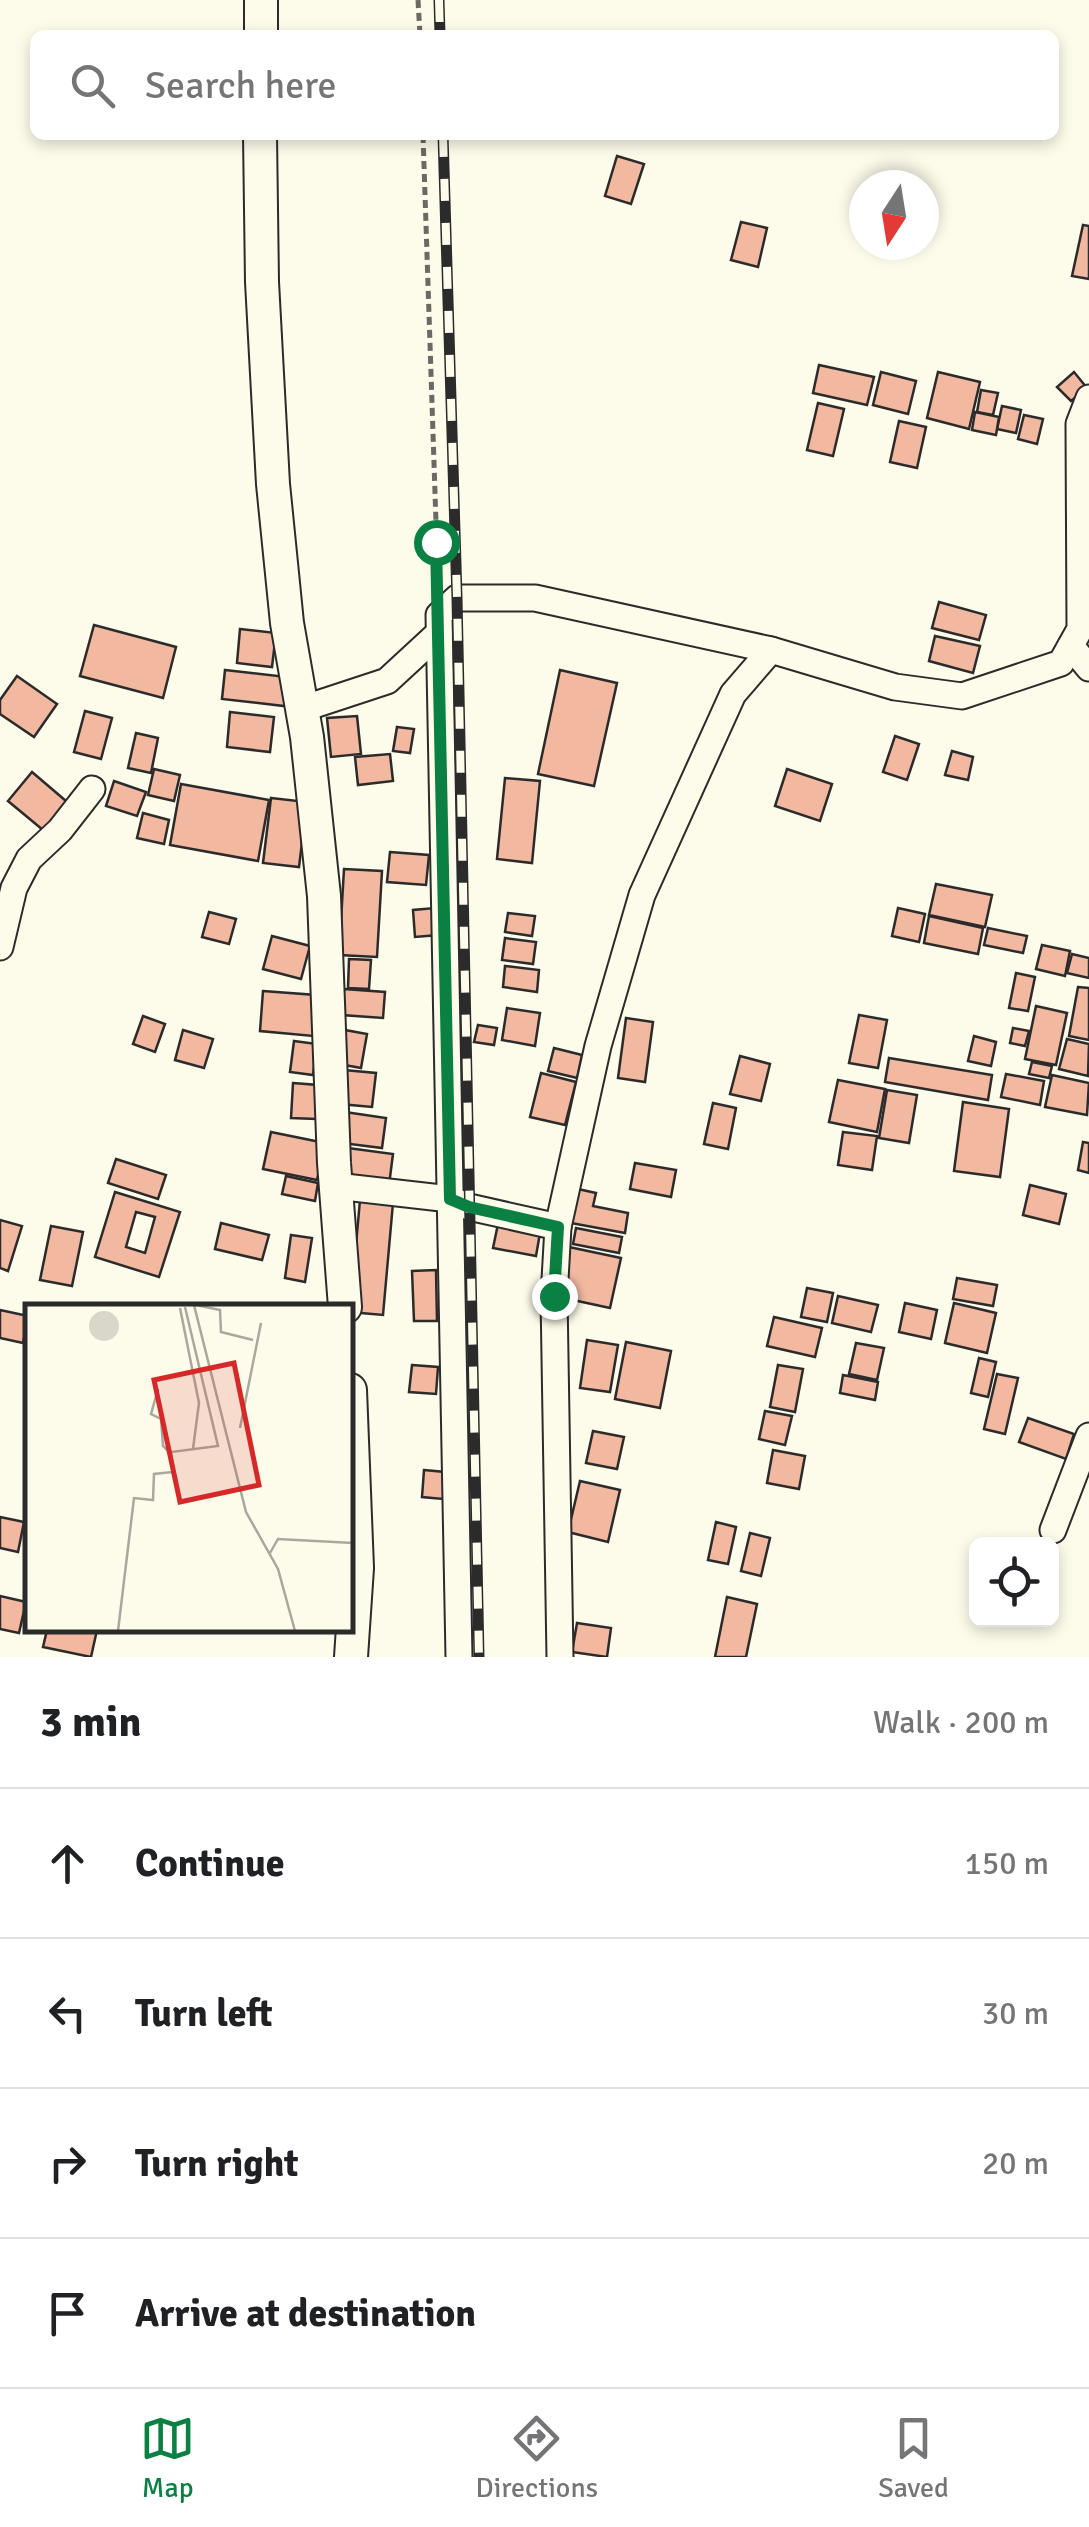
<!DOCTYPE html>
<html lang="en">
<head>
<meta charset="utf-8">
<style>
	body { margin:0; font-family:Signika,sans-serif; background:#f6f6f6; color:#202124 }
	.controls { position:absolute; right:30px; bottom:30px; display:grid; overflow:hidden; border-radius:15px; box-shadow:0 5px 15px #0003 }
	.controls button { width:90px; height:90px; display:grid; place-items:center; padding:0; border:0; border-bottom:2px solid #e0e0e0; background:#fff; color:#202124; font:50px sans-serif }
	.compass { position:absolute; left:849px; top:170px; width:90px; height:90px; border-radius:50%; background:#fff; box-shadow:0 5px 15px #0003; rotate:192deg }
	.stop { position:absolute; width:30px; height:30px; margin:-22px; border:8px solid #0b8043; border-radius:50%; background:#fff }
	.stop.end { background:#0b8043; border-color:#fff; box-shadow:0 2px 10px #0008 }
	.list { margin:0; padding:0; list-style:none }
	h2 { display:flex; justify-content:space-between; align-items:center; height:130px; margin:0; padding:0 40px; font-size:42px }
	h2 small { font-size:32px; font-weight:400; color:#757577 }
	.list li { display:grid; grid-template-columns:65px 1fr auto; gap:30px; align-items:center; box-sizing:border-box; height:150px; padding:0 40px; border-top:2px solid #e0e0e0 }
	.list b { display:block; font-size:38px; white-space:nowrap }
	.list em { font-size:32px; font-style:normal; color:#757577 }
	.icon { flex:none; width:55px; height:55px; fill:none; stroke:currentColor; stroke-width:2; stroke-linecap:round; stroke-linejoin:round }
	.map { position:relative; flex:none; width:1089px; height:1657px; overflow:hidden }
	.search { position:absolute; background:#fff; box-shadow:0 5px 15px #0003; left:30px; right:30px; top:30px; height:110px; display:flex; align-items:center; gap:25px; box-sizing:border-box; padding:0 35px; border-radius:15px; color:#757577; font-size:38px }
	.sheet { height:730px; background:#fff }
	nav { display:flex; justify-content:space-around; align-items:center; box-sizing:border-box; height:140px; border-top:2px solid #e0e0e0; background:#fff; font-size:28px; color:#757577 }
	nav a { display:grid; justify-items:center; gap:5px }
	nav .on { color:#0b8043 }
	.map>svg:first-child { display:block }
	.building { fill:#f2b8a0; stroke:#2b2b2b; stroke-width:2.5; fill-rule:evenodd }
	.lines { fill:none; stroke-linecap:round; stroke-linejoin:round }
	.minor-casing { stroke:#2b2b2b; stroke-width:29 }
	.tertiary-casing { stroke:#2b2b2b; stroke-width:36 }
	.path { stroke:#6a6964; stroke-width:5; stroke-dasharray:8 5; stroke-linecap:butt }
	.minor { stroke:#fdfbea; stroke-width:25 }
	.tertiary { stroke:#fdfbea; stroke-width:32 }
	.rail-casing { stroke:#2b2b2b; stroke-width:11 }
	.rail { stroke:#fdfbea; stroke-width:8; stroke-dasharray:22; stroke-linecap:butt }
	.route { stroke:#0b8043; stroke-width:12 }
	.inset-road { fill:none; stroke:#a9a89e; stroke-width:2.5 }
	.view { fill:#d62828; fill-opacity:0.15; stroke:#d62828; stroke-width:5 }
	.inset-edge { fill:none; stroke:#2b2b2b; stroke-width:5 }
</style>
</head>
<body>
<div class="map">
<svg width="1089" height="1657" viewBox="0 0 1089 1657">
	<rect width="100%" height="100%" fill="#fdfbea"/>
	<g class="building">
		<polygon points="617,156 644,164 631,204 605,196"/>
		<polygon points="741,222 767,228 758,267 731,260"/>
		<polygon points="1083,225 1089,226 1089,279 1072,276"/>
		<polygon points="819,365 874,377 867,405 813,393"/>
		<polygon points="881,372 916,381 908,414 873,405"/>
		<polygon points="938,372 980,382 969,429 927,418"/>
		<polygon points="1074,372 1087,388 1071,401 1057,387"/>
		<polygon points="981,390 998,393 993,415 977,412"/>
		<polygon points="818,403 844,409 833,456 807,450"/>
		<polygon points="1002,406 1021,410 1016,433 997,429"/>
		<polygon points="975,412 999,417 996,435 972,430"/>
		<polygon points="1024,415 1043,419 1037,444 1018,439"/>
		<polygon points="899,421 926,427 917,468 890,462"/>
		<polygon points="939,602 986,615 979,640 932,628"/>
		<polygon points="94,625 176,647 163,698 80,676"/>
		<polygon points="240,629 276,633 272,667 237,663"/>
		<polygon points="935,636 980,646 973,673 929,661"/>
		<polygon points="225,670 287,677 284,706 222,699"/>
		<polygon points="560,670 617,683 594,786 538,774"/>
		<polygon points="17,676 57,704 34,737 0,714 0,700"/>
		<polygon points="85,711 112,718 101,759 74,752"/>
		<polygon points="230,712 274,717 270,752 227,747"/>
		<polygon points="357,716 361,754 331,757 327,718"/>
		<polygon points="397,727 414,729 410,753 393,751"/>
		<polygon points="136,733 158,738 151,773 128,768"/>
		<polygon points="895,736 919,744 907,780 883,772"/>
		<polygon points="952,751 973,757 968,780 945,775"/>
		<polygon points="390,754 393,781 358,785 355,757"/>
		<polygon points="154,769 180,775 174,801 148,795"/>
		<polygon points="787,769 832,784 820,821 775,806"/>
		<polygon points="32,772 73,807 49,835 8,801"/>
		<polygon points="505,778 540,781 532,863 497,859"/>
		<polygon points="114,781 146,792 137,816 106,806"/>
		<polygon points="181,784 269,800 258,861 170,845"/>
		<polygon points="271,798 307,802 299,867 263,863"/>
		<polygon points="143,813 169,820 164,844 137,838"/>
		<polygon points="390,852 429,855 426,885 387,882"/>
		<polygon points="344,869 382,871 377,957 339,955"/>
		<polygon points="936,884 992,895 985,927 929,915"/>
		<polygon points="435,908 438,935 415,937 413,910"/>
		<polygon points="898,908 925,914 919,942 892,936"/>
		<polygon points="209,912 236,919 229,944 202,937"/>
		<polygon points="508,913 535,916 532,936 505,932"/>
		<polygon points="929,916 983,928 978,954 924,943"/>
		<polygon points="988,928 1027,936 1023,953 984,945"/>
		<polygon points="272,936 310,946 301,979 263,969"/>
		<polygon points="505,938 536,942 533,964 502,960"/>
		<polygon points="1042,945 1070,951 1065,976 1036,969"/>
		<polygon points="1072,954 1089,958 1089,978 1067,973"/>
		<polygon points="349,959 371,960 369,989 348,988"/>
		<polygon points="505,966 539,970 537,992 503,987"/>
		<polygon points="1016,973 1035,977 1028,1011 1009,1008"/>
		<polygon points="1078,987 1089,988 1089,1040 1069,1036"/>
		<polygon points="344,989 385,992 383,1018 342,1015"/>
		<polygon points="263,991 316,995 313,1036 260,1031"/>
		<polygon points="1036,1006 1067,1013 1056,1065 1025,1059"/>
		<polygon points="507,1008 540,1013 535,1046 502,1040"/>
		<polygon points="859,1015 887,1020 878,1068 849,1063"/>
		<polygon points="143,1016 165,1024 155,1052 133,1044"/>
		<polygon points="626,1018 653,1022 645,1082 618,1078"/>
		<polygon points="478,1025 497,1028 494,1045 474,1042"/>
		<polygon points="1013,1028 1029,1031 1025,1046 1010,1043"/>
		<polygon points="183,1030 213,1039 204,1068 175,1060"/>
		<polygon points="345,1030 367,1034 361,1068 339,1064"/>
		<polygon points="974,1036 996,1042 991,1066 968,1061"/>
		<polygon points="1067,1039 1089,1044 1088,1076 1059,1069"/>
		<polygon points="294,1041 317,1044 313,1075 290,1072"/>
		<polygon points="554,1048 582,1055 577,1078 548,1071"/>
		<polygon points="740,1056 770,1064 761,1101 730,1094"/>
		<polygon points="889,1058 992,1075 988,1100 885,1082"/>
		<polygon points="1032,1062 1052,1066 1049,1078 1029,1074"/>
		<polygon points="344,1070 376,1073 372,1107 340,1104"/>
		<polygon points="541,1073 576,1082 565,1125 530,1117"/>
		<polygon points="1006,1074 1044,1081 1040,1105 1001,1097"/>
		<polygon points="1052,1075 1089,1083 1087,1115 1045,1107"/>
		<polygon points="838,1080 885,1089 877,1132 829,1122"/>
		<polygon points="293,1083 318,1085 316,1119 291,1118"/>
		<polygon points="887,1090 917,1095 909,1143 879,1138"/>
		<polygon points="963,1102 1009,1109 1000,1177 954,1171"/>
		<polygon points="713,1103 736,1108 728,1149 704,1144"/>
		<polygon points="345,1112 386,1118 382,1148 342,1143"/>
		<polygon points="271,1132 325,1143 317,1180 263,1169"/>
		<polygon points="843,1132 877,1136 872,1170 838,1165"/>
		<polygon points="1083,1142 1089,1143 1089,1173 1078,1170"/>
		<polygon points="348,1148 393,1154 389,1185 344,1179"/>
		<polygon points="116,1159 166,1175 158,1199 108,1183"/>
		<polygon points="635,1163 676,1170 671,1197 630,1189"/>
		<polygon points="286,1176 318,1183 315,1201 282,1194"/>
		<polygon points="1030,1185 1066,1194 1059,1224 1023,1215"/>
		<polygon points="578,1189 596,1193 593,1206 628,1213 625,1233 571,1223"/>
		<path d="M115,1192l65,20 -21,65 -64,-20zM136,1212l19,5 -10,36 -19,-6z"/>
		<polygon points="360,1200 393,1203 383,1315 350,1312"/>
		<polygon points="0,1220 22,1226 8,1271 0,1268"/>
		<polygon points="221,1223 269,1235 262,1260 215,1249"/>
		<polygon points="498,1224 540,1233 536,1256 493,1248"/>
		<polygon points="51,1226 83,1232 72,1286 40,1280"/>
		<polygon points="576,1228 622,1237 619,1253 573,1244"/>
		<polygon points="291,1235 312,1238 305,1282 285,1278"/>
		<polygon points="569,1247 621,1258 610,1308 559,1297"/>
		<polygon points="436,1270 437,1321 414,1321 412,1271"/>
		<polygon points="957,1278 997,1285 993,1306 953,1299"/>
		<polygon points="807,1288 833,1293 827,1322 801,1317"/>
		<polygon points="838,1296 878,1305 871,1332 832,1323"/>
		<polygon points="905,1303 937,1310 931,1339 899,1332"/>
		<polygon points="954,1303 996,1313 987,1353 945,1343"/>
		<polygon points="0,1310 28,1316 23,1343 0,1338"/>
		<polygon points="774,1317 822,1328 815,1357 767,1346"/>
		<polygon points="587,1340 618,1345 610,1392 580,1388"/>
		<polygon points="626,1342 671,1351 660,1408 615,1399"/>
		<polygon points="856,1343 884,1348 877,1380 849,1374"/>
		<polygon points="979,1358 996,1362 988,1397 971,1393"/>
		<polygon points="412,1365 438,1367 436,1394 409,1392"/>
		<polygon points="778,1365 803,1369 795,1412 770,1407"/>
		<polygon points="997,1374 1018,1378 1005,1434 984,1429"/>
		<polygon points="843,1375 878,1382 875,1400 840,1393"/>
		<polygon points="765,1411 792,1416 785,1445 759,1439"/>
		<polygon points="1028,1418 1074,1434 1066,1459 1019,1442"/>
		<polygon points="593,1431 624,1437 617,1469 586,1463"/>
		<polygon points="773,1450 805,1456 799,1489 767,1483"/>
		<polygon points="424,1470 445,1472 443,1499 422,1497"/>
		<polygon points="580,1481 620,1490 608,1542 568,1532"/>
		<polygon points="0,1517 24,1522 18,1552 0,1548"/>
		<polygon points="716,1522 736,1527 728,1564 708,1560"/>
		<polygon points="750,1533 770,1538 761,1576 741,1571"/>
		<polygon points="0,1596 26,1602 19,1633 0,1629"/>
		<polygon points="727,1597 757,1604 746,1657 715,1657"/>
		<polygon points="577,1623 611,1628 607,1657 572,1652"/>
		<polygon points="47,1630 97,1630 91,1657 43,1647"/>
	</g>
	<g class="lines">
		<g class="minor-casing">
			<g id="minor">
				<polyline points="1071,646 1089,668"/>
				<polyline points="302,709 387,681 439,633"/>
				<polyline points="0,947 14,888 29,859 60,830 92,789"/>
				<polyline points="336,1186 450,1199 469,1207 558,1227"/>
				<polyline points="1053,1530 1089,1436"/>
				<polyline points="459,1657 439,615 457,598 535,598 771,650 895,687 962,696 1061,663 1080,629 1079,424 1089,398"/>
				<polyline points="560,1657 554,1297 558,1227 598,1046 642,895 733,694 771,650"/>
			</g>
		</g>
		<g class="tertiary-casing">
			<g id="tertiary">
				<polyline points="261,35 261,0"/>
				<polyline points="260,135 262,282 273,484 287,623 307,737 324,896 334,1163 345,1307"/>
				<polyline points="350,1390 357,1568 351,1657"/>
			</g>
		</g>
		<g class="path">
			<polyline points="418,0 420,35"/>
			<polyline points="423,135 438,582"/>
		</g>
		<use href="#minor" class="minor"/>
		<use href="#tertiary" class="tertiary"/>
		<g class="rail-casing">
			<g id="rail">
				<polyline points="439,0 440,35"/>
				<polyline points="443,135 457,598 479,1657"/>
			</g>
		</g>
		<use href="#rail" class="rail"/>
	</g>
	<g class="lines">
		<polyline class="route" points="436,542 450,1199 469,1207 558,1227 554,1296"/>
	</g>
	<g transform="translate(25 1304)">
		<rect width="328" height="328" fill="#fdfbea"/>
		<path d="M64 22a15 15 0 1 1 30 0a15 15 0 1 1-30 0Z" fill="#d8d7c9"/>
		<path class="inset-road" d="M169,1l52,207 32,57 17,62M171,1l24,5 1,22 32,8M155,4l19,95 -6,46M133,85l-7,25 10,5 2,27 8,8M215,124l21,-105M245,249l8,-14 75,4M93,327l16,-133 19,2 1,-26 19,-2 -2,-20 47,-6 -33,-139"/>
		<path class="view" d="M209,59l25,122 -79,17 -26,-122z"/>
		<rect width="328" height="328" class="inset-edge"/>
	</g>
</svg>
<div class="controls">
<button><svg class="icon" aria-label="locate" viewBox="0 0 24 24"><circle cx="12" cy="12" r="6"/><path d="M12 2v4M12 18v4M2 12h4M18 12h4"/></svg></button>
</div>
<svg class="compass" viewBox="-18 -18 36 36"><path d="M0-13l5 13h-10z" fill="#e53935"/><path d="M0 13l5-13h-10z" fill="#757577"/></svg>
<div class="stop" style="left:436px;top:542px"></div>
<div class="stop end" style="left:554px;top:1296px"></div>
<div class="search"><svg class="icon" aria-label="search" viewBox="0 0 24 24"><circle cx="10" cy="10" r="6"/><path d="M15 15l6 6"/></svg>Search here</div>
</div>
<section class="sheet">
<h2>3 min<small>Walk · 200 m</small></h2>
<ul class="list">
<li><svg class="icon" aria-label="ahead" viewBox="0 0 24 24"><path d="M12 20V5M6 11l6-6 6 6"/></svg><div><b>Continue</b></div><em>150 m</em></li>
<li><svg class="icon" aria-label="left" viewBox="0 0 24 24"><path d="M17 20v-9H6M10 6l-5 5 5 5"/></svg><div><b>Turn left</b></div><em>30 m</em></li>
<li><svg class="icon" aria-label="right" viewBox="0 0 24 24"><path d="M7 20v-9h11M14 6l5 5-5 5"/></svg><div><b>Turn right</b></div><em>20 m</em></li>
<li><svg class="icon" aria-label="arrive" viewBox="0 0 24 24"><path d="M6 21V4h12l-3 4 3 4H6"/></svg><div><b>Arrive at destination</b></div></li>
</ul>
</section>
<nav>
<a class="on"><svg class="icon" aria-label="map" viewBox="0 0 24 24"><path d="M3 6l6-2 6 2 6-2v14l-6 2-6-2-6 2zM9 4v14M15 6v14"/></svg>Map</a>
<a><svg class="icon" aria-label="directions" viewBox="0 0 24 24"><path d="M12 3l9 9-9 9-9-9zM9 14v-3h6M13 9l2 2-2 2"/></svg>Directions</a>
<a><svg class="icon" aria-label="saved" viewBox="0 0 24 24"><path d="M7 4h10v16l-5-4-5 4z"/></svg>Saved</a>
</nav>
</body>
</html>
